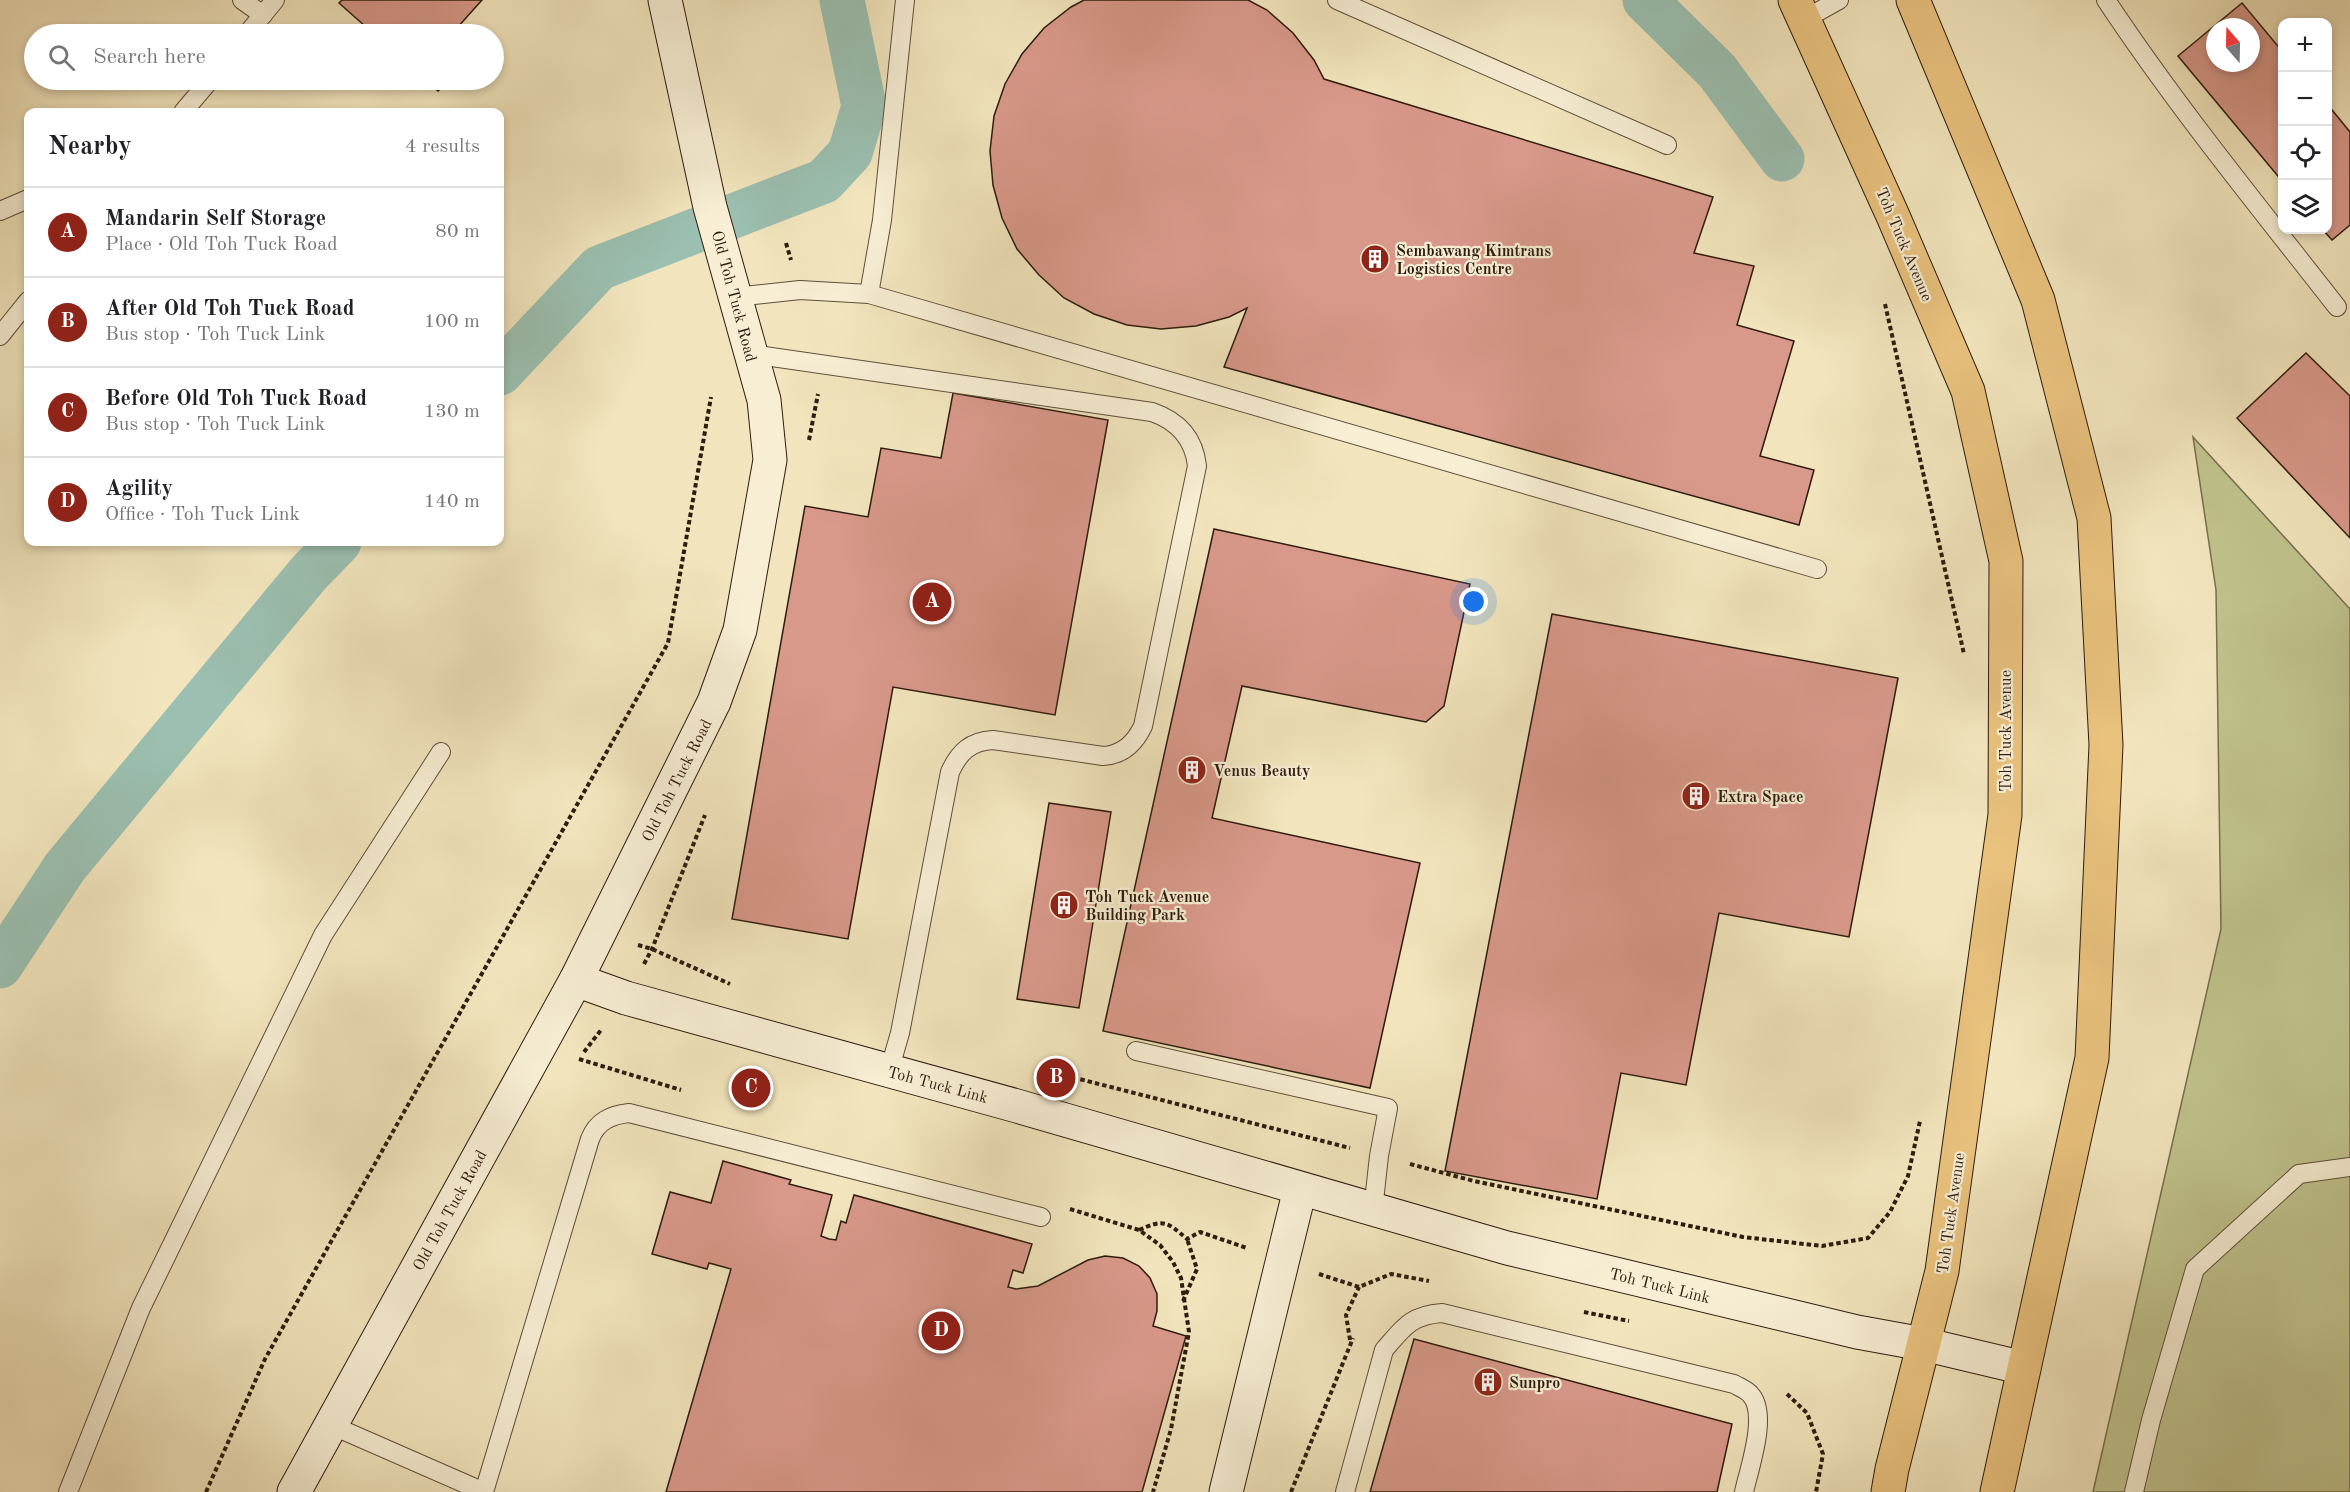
<!DOCTYPE html>
<html lang="en">
<head>
<meta charset="utf-8">
<style>
	body { margin:0; font-family:"Old Standard TT",serif; background:#f6f6f6; color:#202124 }
	.controls { position:absolute; right:18px; top:18px; display:grid; overflow:hidden; border-radius:12px; box-shadow:0 3px 9px #0003 }
	.controls button { width:54px; height:54px; display:grid; place-items:center; padding:0; border:0; border-bottom:2px solid #e0e0e0; background:#fff; color:#202124; font:30px sans-serif }
	.compass { position:absolute; left:2206px; top:18px; width:54px; height:54px; border-radius:50%; background:#fff; box-shadow:0 3px 9px #0003; rotate:340deg }
	.you { position:absolute; left:1474px; top:602px; width:21px; height:21px; margin:-15px; border:4px solid #fff; border-radius:50%; background:#1a73e8; box-shadow:0 0 0 9px #1a73e833 }
	.badge { display:grid; place-items:center; width:39px; height:39px; border-radius:50%; background:#8f2418; color:#fff; font-size:20px; font-weight:700 }
	.pin { position:absolute; translate:-50% -50%; border:3px solid #fff; box-shadow:0 2px 6px #0006 }
	.list { margin:0; padding:0; list-style:none }
	h2 { display:flex; justify-content:space-between; align-items:center; height:78px; margin:0; padding:0 24px; font-size:26px }
	h2 small { font-size:20px; font-weight:400; color:#757577 }
	.list li { display:grid; grid-template-columns:39px 1fr auto; gap:18px; align-items:center; box-sizing:border-box; height:90px; padding:0 24px; border-top:2px solid #e0e0e0 }
	.list b { display:block; font-size:22px; white-space:nowrap }
	.list p { margin:0; font-size:20px; white-space:nowrap; color:#757577 }
	.list em { font-size:20px; font-style:normal; color:#757577 }
	.icon { flex:none; width:33px; height:33px; fill:none; stroke:currentColor; stroke-width:2; stroke-linecap:round; stroke-linejoin:round }
	.map { position:relative; flex:none; width:2350px; height:1492px; overflow:hidden }
	.search { position:absolute; background:#fff; box-shadow:0 3px 9px #0003; left:24px; top:24px; width:480px; height:66px; display:flex; align-items:center; gap:15px; box-sizing:border-box; padding:0 21px; border-radius:33px; color:#757577; font-size:22px }
	.panel { position:absolute; background:#fff; box-shadow:0 3px 9px #0003; left:24px; top:108px; width:480px; height:438px; border-radius:12px }
	.map>svg:first-child { display:block }
	.green { fill:#c0c38d; stroke:#776f4e; stroke-width:1.5 }
	.lines { fill:none; stroke-linecap:round; stroke-linejoin:round }
	.canal { stroke:#9bbfb0; stroke-width:45 }
	.building { fill:#d8988a; stroke:#2e1b0e; stroke-width:1.5; fill-rule:evenodd }
	.lane-casing { stroke:#5f4e3a; stroke-width:20 }
	.secondary-casing { stroke:#2e1b0e; stroke-width:35 }
	.primary-casing { stroke:#2e1b0e; stroke-width:35 }
	.path { stroke:#2e1b0e; stroke-width:4; stroke-dasharray:4.5 3; stroke-linecap:butt }
	.lane { stroke:#f7eed4; stroke-width:18 }
	.secondary { stroke:#f7eed4; stroke-width:33 }
	.primary { stroke:#e9c27e; stroke-width:33 }
	.labels { text-anchor:middle; stroke-width:4.5; stroke-linejoin:round; paint-order:stroke }
	.street-label { font-size:16px; fill:#2e1b0e; stroke:#f7eed4 }
	.poi-label { font-size:16px; font-weight:bold; fill:#2e1b0e; stroke:#f7eed4; text-anchor:start }
</style>
</head>
<body>
<div class="map">
<svg width="2350" height="1492" viewBox="0 0 2350 1492">
	<rect width="100%" height="100%" fill="#f2e5bd"/>
	<filter id="stains"><feTurbulence type="fractalNoise" baseFrequency=".00333" numOctaves="4"/><feColorMatrix values="0 0 0 0 .2 0 0 0 0 .09 0 0 0 0 .02 0 0 0 .5 -.17"/></filter>
	<radialGradient id="worn" r=".72"><stop offset=".6" stop-color="#630" stop-opacity="0"/><stop offset="1" stop-color="#630" stop-opacity=".3"/></radialGradient>
	<polygon class="green" points="2193,437 2350,609 2350,1492 2093,1492 2221,929 2216,590"/>
	<g class="lines">
		<g class="canal">
			<polyline points="1645,0 1717,71 1782,159"/>
			<polyline points="500,373 599,268 824,181 850,153 864,106 842,0"/>
			<polyline points="0,966 65,867 309,573 339,542"/>
		</g>
	</g>
	<g class="building">
		<polygon points="342,0 482,0 457,28 465,34 374,34 339,3"/>
		<polygon points="1084,0 1248,0 1267,10 1293,33 1314,60 1324,79 1713,197 1694,253 1754,266 1737,325 1794,341 1760,456 1814,470 1799,525 1224,367 1247,308 1229,317 1196,326 1161,329 1127,325 1094,314 1064,298 1039,275 1017,249 1002,218 993,185 990,151 994,116 1005,84 1022,54 1044,28 1071,7"/>
		<path d="M2242,3l40,48v130l-104,-125zM2215,27h36v36h-36z"/>
		<polygon points="425,80 449,80 438,91"/>
		<polygon points="2328,105 2350,132 2350,225 2332,240 2323,230 2328,230"/>
		<polygon points="2306,353 2350,396 2350,538 2237,418"/>
		<polygon points="953,393 1108,420 1055,715 893,687 848,939 732,919 805,506 868,517 881,448 941,458"/>
		<polygon points="1214,529 1470,584 1444,706 1426,722 1242,686 1212,818 1420,863 1370,1088 1103,1031"/>
		<polygon points="1552,614 1898,678 1849,937 1719,913 1686,1085 1621,1073 1597,1199 1445,1171"/>
		<polygon points="1049,803 1111,812 1079,1008 1017,999"/>
		<polygon points="723,1161 791,1180 789,1184 832,1195 821,1236 829,1239 836,1240 841,1221 846,1223 854,1195 1032,1244 1023,1273 1013,1270 1008,1287 1016,1289 1038,1286 1088,1260 1105,1256 1123,1258 1139,1266 1150,1278 1157,1294 1157,1311 1153,1326 1186,1336 1142,1492 666,1492 731,1269 709,1263 707,1269 652,1254 670,1192 711,1203"/>
		<polygon points="1414,1339 1732,1424 1717,1492 1370,1492"/>
	</g>
	<g class="lines">
		<g class="lane-casing">
			<g id="lane">
				<polyline points="242,0 263,15"/>
				<polyline points="1337,0 1667,145"/>
				<path d="M2106,0c71,107 152,206 231,307"/>
				<polyline points="1805,19 1839,0"/>
				<polyline points="247,34 275,0"/>
				<polyline points="183,112 210,80"/>
				<polyline points="0,211 28,199"/>
				<polyline points="869,294 882,220 905,0"/>
				<polyline points="735,297 800,290 869,294 1817,569"/>
				<polyline points="0,336 28,301"/>
				<path d="M751,354l401,58c26,9 42,26 45,54l-54,260c-8,17 -21,29 -40,30l-110,-16c-22,1 -34,12 -43,32l-50,261 -11,38"/>
				<polyline points="1136,1051 1388,1108 1379,1156 1373,1210"/>
				<polyline points="331,1425 484,1492"/>
				<polyline points="68,1492 141,1308 323,935 441,752"/>
				<path d="M484,1492l106,-353c7,-18 21,-24 39,-26l412,104"/>
				<path d="M1345,1492l39,-142c19,-22 27,-35 58,-37l292,71c5,3 13,6 16,10 19,19 -1,75 -6,98"/>
				<polyline points="2134,1492 2151,1420 2195,1269 2299,1174 2350,1167"/>
			</g>
		</g>
		<g class="secondary-casing">
			<g id="secondary">
				<polyline points="576,980 626,998 1017,1106 1507,1248 1857,1332 1923,1344 2024,1368"/>
				<polyline points="294,1492 576,980 714,702 740,630 770,460 764,400 710,207 665,0"/>
				<polyline points="1226,1492 1300,1189"/>
			</g>
		</g>
		<g class="primary-casing">
			<g id="primary">
				<polyline points="1795,0 1893,216 1968,391 2006,561 2005,815 1942,1271 1892,1469 1888,1492"/>
				<polyline points="1913,0 2038,300 2094,518 2106,745 2092,1058 1997,1492"/>
			</g>
		</g>
		<g class="path">
			<polyline points="786,243 791,260"/>
			<polyline points="1885,304 1964,654"/>
			<polyline points="809,440 818,394"/>
			<polyline points="638,945 652,949 730,984"/>
			<polyline points="644,964 652,949 705,815"/>
			<polyline points="584,1052 601,1030"/>
			<polyline points="579,1059 681,1090"/>
			<polyline points="1044,1070 1350,1148"/>
			<polyline points="1410,1164 1474,1181 1743,1237 1822,1246 1868,1238 1890,1212 1908,1176 1920,1121"/>
			<polyline points="1070,1209 1139,1230 1160,1245 1173,1262 1181,1278 1189,1332 1171,1429 1153,1492"/>
			<path d="M1139,1230c25,-11 27,-9 48,9l13,-7 47,16"/>
			<polyline points="1319,1274 1359,1287 1391,1274 1429,1281"/>
			<polyline points="1183,1301 1197,1269 1187,1239"/>
			<polyline points="1584,1312 1629,1321"/>
			<polyline points="1350,1340 1346,1315 1359,1287"/>
			<polyline points="1787,1394 1807,1413 1823,1454 1816,1492"/>
			<polyline points="206,1492 265,1359 668,643 711,397"/>
			<polyline points="1291,1492 1353,1338"/>
		</g>
		<use href="#lane" class="lane"/>
		<use href="#secondary" class="secondary"/>
		<use href="#primary" class="primary"/>
	</g>
	<defs>
		<g id="building-disc" transform="scale(1.5)"><circle r="9.5" fill="#8f2418" stroke="#f7eed4"/><path d="M-4-6H4V6H1V3H-1V6H-4ZM-2.5-4.3h1.7v1.8h-1.7ZM.8-4.3h1.7v1.8H.8ZM-2.5-1h1.7V.8h-1.7ZM.8-1h1.7V.8H.8Z" fill="#fff"/></g>
	</defs>
	<g fill-rule="evenodd">
		<use href="#building-disc" x="1375" y="259"/>
		<use href="#building-disc" x="1192" y="770"/>
		<use href="#building-disc" x="1696" y="796"/>
		<use href="#building-disc" x="1064" y="905"/>
		<use href="#building-disc" x="1488" y="1382"/>
	</g>
	<g class="labels">
		<g class="street-label">
			<text transform="translate(1905 244) rotate(67)" y="6">Toh Tuck Avenue</text>
			<text transform="translate(735 296) rotate(75)" y="6">Old Toh Tuck Road</text>
			<text transform="translate(2005 731) rotate(-90)" y="6">Toh Tuck Avenue</text>
			<text transform="translate(676 780) rotate(-63)" y="6">Old Toh Tuck Road</text>
			<text transform="translate(938 1084) rotate(15)" y="6">Toh Tuck Link</text>
			<text transform="translate(449 1210) rotate(-61)" y="6">Old Toh Tuck Road</text>
			<text transform="translate(1950 1213) rotate(-82)" y="6">Toh Tuck Avenue</text>
			<text transform="translate(1660 1285) rotate(14)" y="6">Toh Tuck Link</text>
		</g>
		<g class="poi-label">
			<text x="1396" y="256">Sembawang Kimtrans<tspan x="1396" dy="18">Logistics Centre</tspan></text>
			<text x="1213" y="776">Venus Beauty</text>
			<text x="1717" y="802">Extra Space</text>
			<text x="1085" y="902">Toh Tuck Avenue<tspan x="1085" dy="18">Building Park</tspan></text>
			<text x="1509" y="1388">Sunpro</text>
		</g>
	</g>
	<rect width="100%" height="100%" filter="url(#stains)"/>
	<rect width="100%" height="100%" fill="url(#worn)"/>
</svg>
<div class="controls">
<button>+</button>
<button>−</button>
<button><svg class="icon" aria-label="locate" viewBox="0 0 24 24"><circle cx="12" cy="12" r="6"/><path d="M12 2v4M12 18v4M2 12h4M18 12h4"/></svg></button>
<button><svg class="icon" aria-label="layers" viewBox="0 0 24 24"><path d="M12 4l9 5-9 5-9-5zM3 14l9 5 9-5"/></svg></button>
</div>
<svg class="compass" viewBox="-18 -18 36 36"><path d="M0-13l5 13h-10z" fill="#e53935"/><path d="M0 13l5-13h-10z" fill="#757577"/></svg>
<div class="you"></div>
<div class="pin badge" style="left:932px;top:602px">A</div>
<div class="pin badge" style="left:1056px;top:1078px">B</div>
<div class="pin badge" style="left:751px;top:1088px">C</div>
<div class="pin badge" style="left:941px;top:1331px">D</div>
<div class="search"><svg class="icon" aria-label="search" viewBox="0 0 24 24"><circle cx="10" cy="10" r="6"/><path d="M15 15l6 6"/></svg>Search here</div>
<section class="panel">
<h2>Nearby<small>4 results</small></h2>
<ul class="list">
<li><span class="badge">A</span><div><b>Mandarin Self Storage</b><p>Place · Old Toh Tuck Road</p></div><em>80 m</em></li>
<li><span class="badge">B</span><div><b>After Old Toh Tuck Road</b><p>Bus stop · Toh Tuck Link</p></div><em>100 m</em></li>
<li><span class="badge">C</span><div><b>Before Old Toh Tuck Road</b><p>Bus stop · Toh Tuck Link</p></div><em>130 m</em></li>
<li><span class="badge">D</span><div><b>Agility</b><p>Office · Toh Tuck Link</p></div><em>140 m</em></li>
</ul>
</section>
</div>
</body>
</html>
